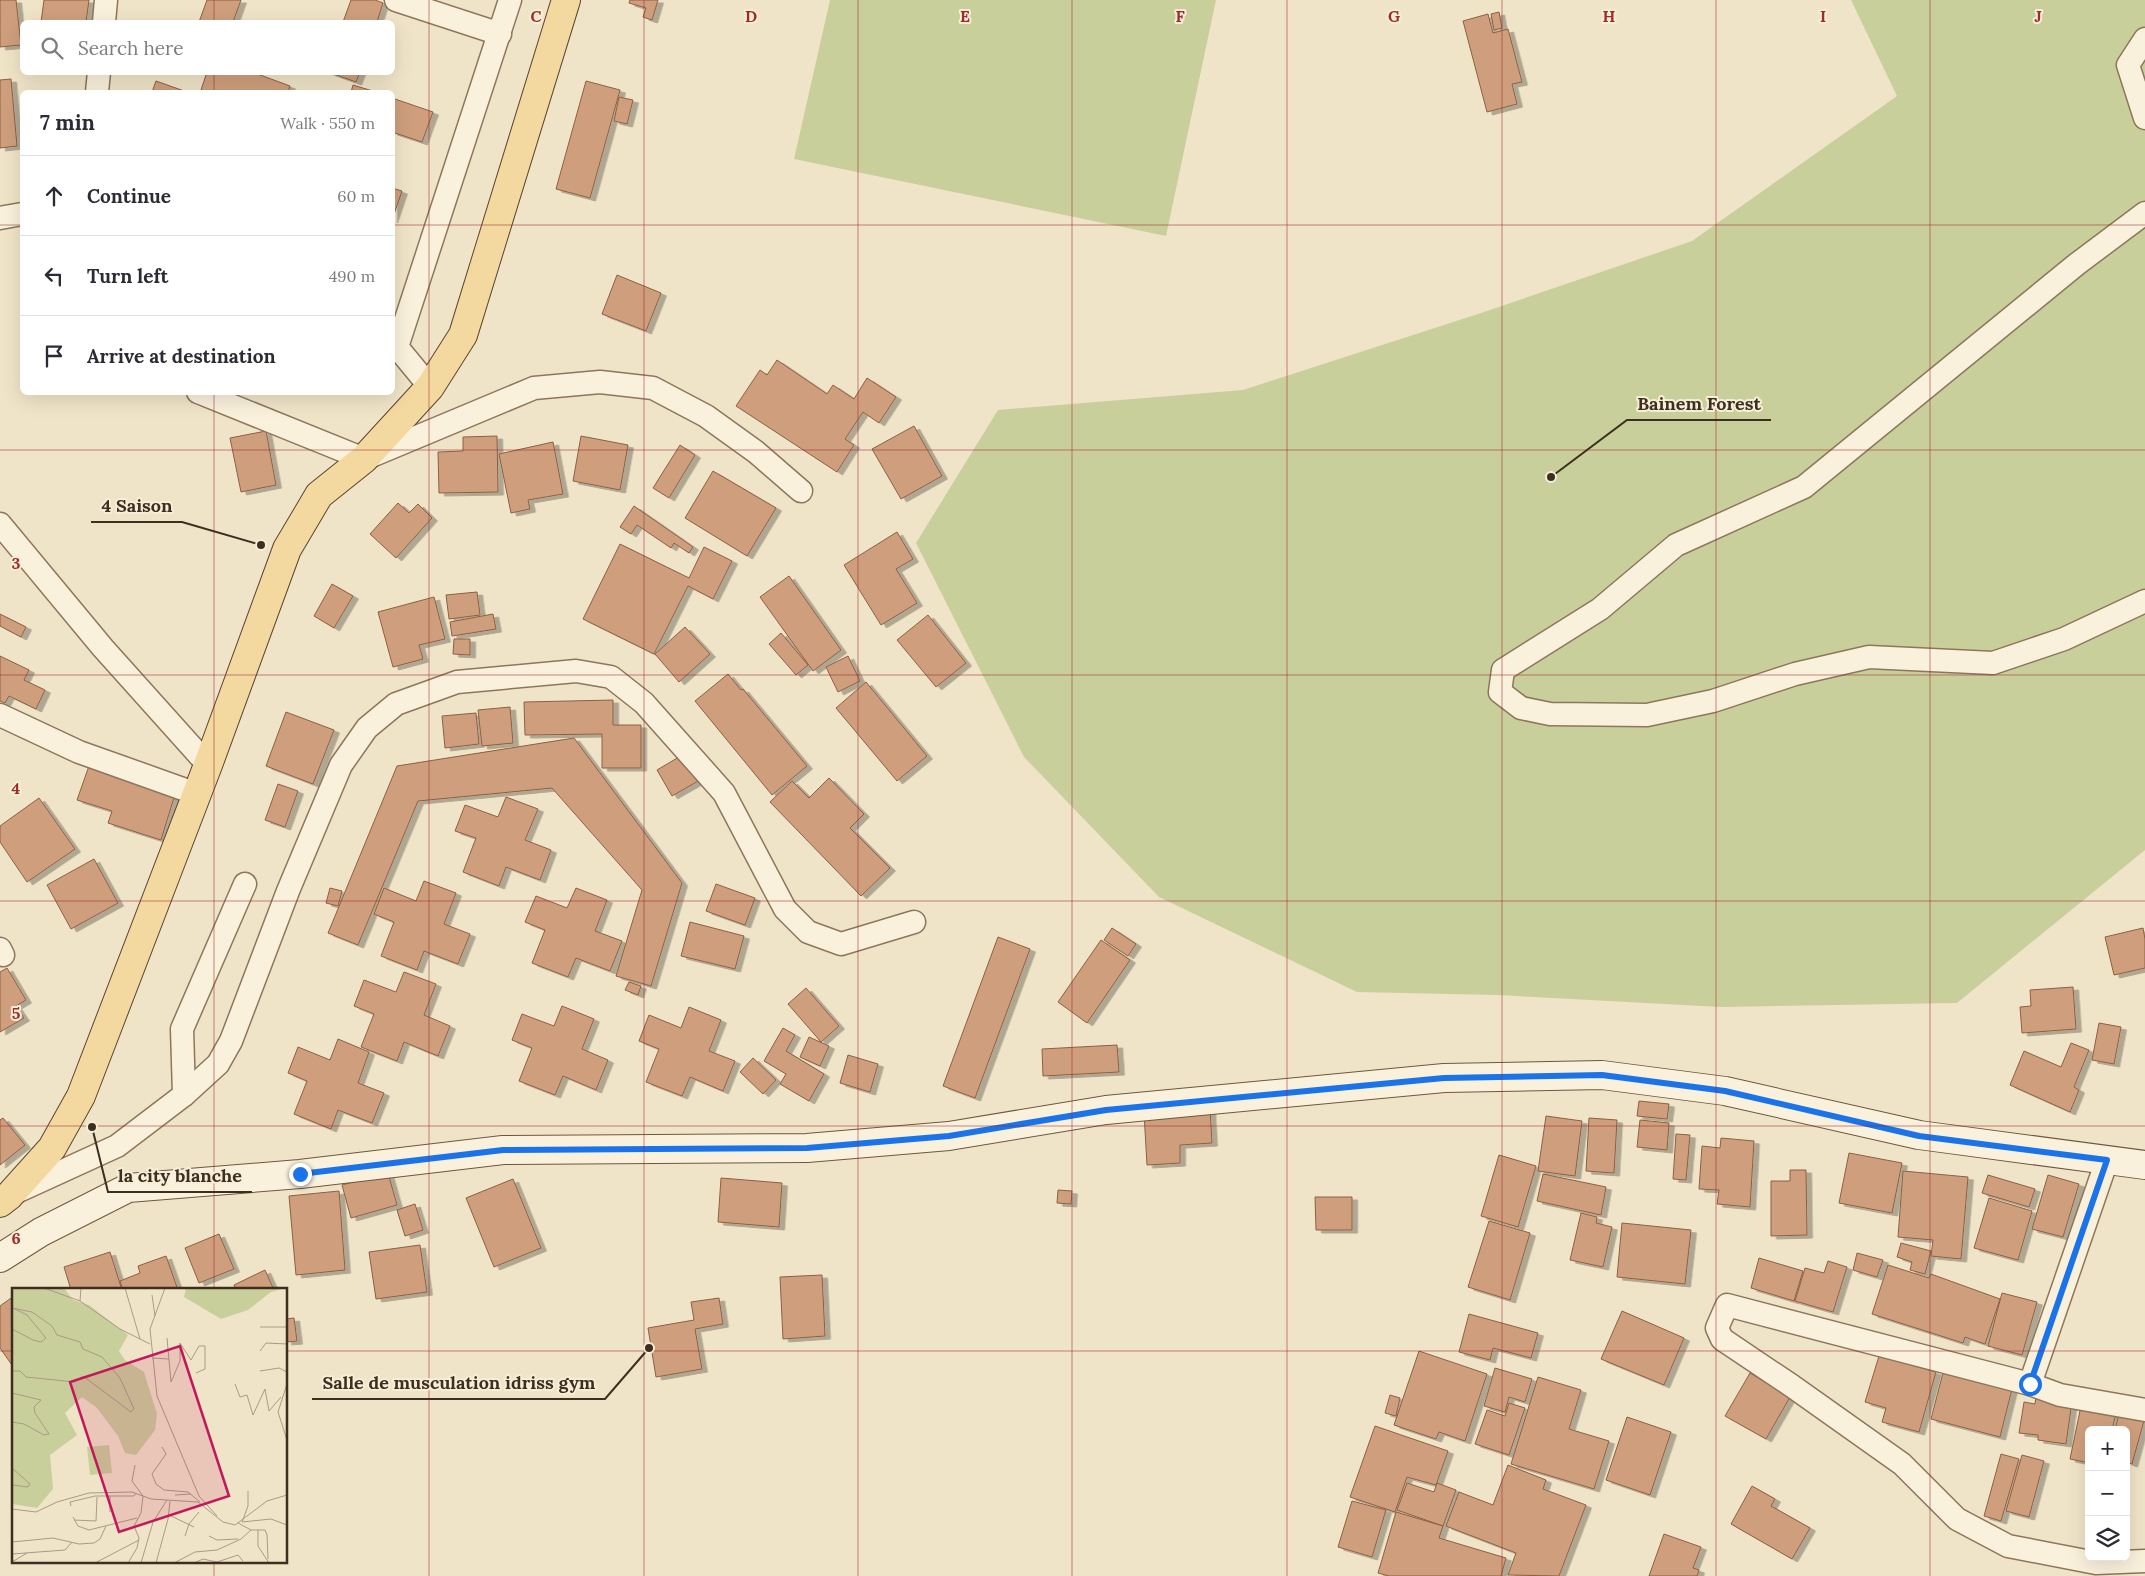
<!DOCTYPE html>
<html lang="en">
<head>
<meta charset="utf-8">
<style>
	body { margin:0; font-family:Lora,serif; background:#f2f2f3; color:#2b2b33 }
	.controls { position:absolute; right:15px; bottom:15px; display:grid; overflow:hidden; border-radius:8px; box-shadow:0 5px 20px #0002 }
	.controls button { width:45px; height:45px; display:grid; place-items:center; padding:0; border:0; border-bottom:1px solid #e1e1e2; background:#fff; color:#2b2b33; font:25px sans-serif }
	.stop { position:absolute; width:15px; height:15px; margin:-11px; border:4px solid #1a73e8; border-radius:50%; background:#fff }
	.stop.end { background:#1a73e8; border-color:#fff; box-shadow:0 1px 5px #0008 }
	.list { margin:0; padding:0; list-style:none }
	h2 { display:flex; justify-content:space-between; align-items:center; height:65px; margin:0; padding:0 20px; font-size:21px }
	h2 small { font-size:16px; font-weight:400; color:#7c7c81 }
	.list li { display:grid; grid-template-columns:32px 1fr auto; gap:15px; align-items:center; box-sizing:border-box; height:80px; padding:0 20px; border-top:1px solid #e1e1e2 }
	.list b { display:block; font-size:19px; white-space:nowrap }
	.list em { font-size:16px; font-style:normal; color:#7c7c81 }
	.icon { flex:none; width:28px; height:28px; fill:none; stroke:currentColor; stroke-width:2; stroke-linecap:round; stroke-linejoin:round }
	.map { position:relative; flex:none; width:2145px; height:1576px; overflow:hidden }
	.search { position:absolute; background:#fff; box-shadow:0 5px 20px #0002; left:20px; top:20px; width:375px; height:55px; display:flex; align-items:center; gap:12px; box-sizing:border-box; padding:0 18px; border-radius:8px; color:#7c7c81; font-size:19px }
	.panel { position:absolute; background:#fff; box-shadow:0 5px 20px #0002; left:20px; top:90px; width:375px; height:305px; border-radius:8px }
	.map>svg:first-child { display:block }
	.green { fill:#c9cf9b }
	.building { fill:#cf9f7d; stroke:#8d5f41; filter:url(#shadow) }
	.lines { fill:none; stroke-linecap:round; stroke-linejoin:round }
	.street-casing { stroke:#8d765c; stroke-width:25 }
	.secondary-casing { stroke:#6f573f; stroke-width:30 }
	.primary-casing { stroke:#5b4430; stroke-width:30 }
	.street { stroke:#faf1dc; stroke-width:22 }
	.secondary { stroke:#faf1dc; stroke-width:28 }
	.primary { stroke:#f3d9a0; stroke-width:28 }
	.route { stroke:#1a73e8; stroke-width:6 }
	.grid { fill:none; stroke:#9e2a2b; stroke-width:1; stroke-opacity:0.55 }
	.inset-road { fill:none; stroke:#a89b85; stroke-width:1 }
	.view { fill:#c2185b; fill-opacity:0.15; stroke:#c2185b; stroke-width:2.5 }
	.inset-edge { fill:none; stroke:#3d2e20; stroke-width:2.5 }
	.grid-label { font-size:16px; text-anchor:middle; font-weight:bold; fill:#9e2a2b; stroke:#f7eed8; stroke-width:4; stroke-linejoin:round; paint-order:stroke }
	.leader { fill:none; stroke:#3d2e20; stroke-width:2 }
	.callout-dot { fill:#3d2e20; stroke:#f7eed8; stroke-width:2 }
	.callout-label { font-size:18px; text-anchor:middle; font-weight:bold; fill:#3d2e20; stroke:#f7eed8; stroke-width:4; stroke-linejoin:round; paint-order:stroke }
</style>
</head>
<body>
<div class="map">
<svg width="2145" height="1576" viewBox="0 0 2145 1576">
	<defs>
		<filter id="shadow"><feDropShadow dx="5.5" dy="3" stdDeviation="0" flood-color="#0004"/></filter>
	</defs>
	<rect width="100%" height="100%" fill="#f0e4c8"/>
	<g class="green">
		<polygon points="830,0 1216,0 1166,236 794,159"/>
		<polygon points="1851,0 2145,0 2145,850 1957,1003 1721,1007 1497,995 1357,992 1159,897 1024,757 916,543 998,410 1243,390 1481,313 1692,241 1897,96"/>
	</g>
	<g class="building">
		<polygon points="0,0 16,0 21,45 0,47"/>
		<polygon points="44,0 89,0 86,22 41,22"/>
		<polygon points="207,0 241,0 233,22 199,22"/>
		<polygon points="351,0 375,0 383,3 377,22 343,22"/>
		<polygon points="630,0 658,0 652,20 643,17 646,8 629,3"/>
		<polygon points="1499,12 1502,28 1494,30 1491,14"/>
		<polygon points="1488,14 1493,33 1508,29 1522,82 1512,84 1517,104 1487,112 1463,21"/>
		<polygon points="207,72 252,72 290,86 288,92 209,92 201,90"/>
		<polygon points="328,72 360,72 356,82"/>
		<polygon points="11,79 17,146 0,148 0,80"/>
		<polygon points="156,81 187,92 152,92"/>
		<polygon points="586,81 620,90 590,198 556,189"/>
		<polygon points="353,85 376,92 351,92"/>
		<polygon points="619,97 633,100 627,124 614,121"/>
		<polygon points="392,98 433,112 422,142 392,132"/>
		<polygon points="392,188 402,191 392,220"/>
		<polygon points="617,275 661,293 646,331 602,314"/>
		<polygon points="777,360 827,394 833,385 854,399 867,378 896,397 879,423 863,412 845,439 854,445 837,472 736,406 760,370 767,375"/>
		<polygon points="914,426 942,476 901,499 872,449"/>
		<polygon points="266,431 276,485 241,492 230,438"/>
		<polygon points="497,436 498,492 439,493 438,452 463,451 463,437"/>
		<polygon points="581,436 628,445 620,490 573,481"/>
		<polygon points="553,442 563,494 528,500 530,509 511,513 499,454"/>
		<polygon points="680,445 695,455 669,498 653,488"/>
		<polygon points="713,471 776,508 747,556 685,518"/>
		<polygon points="398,503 409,513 418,504 432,518 396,558 370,534"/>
		<polygon points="634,506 693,547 689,553 674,543 671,548 637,525 631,534 620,527"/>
		<polygon points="897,532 913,559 896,569 917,603 881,625 844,565"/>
		<polygon points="620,544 689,578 704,547 732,561 713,599 688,586 654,654 583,619"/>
		<polygon points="789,576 841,650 813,671 760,597"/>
		<polygon points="332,584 353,596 334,628 314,616"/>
		<polygon points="477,592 480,615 449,619 446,595"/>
		<polygon points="434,597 445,639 419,645 423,659 393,667 378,612"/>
		<polygon points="0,614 26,627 21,637 0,626"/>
		<polygon points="493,614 496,629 452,636 450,622"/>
		<polygon points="928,615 966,663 936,687 897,640"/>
		<polygon points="685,627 710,654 679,682 655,654"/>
		<polygon points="781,633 808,665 796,675 769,644"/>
		<polygon points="454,639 470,639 470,655 453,654"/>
		<polygon points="0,656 29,670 24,680 45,690 36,709 9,696 5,703 0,701"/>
		<polygon points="848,656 860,681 838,692 826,667"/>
		<polygon points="728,674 741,690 743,689 807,766 772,795 695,701"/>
		<polygon points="866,682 927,756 897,781 836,708"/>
		<polygon points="613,700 613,725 641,725 641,768 602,768 602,734 525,735 524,702"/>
		<polygon points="510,707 513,743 482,746 478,710"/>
		<polygon points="286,712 334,730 313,784 266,766"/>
		<polygon points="476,713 479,744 445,748 442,716"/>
		<polygon points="574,738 682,883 651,986 616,976 642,890 552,788 418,801 358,945 328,933 397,766"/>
		<polygon points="684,754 700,780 672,796 657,770"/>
		<polygon points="90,763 176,791 161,840 108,823 112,811 77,800"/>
		<polygon points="829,778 864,814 850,828 890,868 861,896 770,802 792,781 809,798"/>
		<polygon points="278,784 298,791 285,827 265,820"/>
		<polygon points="506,797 538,809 525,840 551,850 540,880 506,867 499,886 463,872 476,838 455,831 465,805 498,817"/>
		<polygon points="39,798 75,849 27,882 0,842 0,826"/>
		<polygon points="94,859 118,903 71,929 47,885"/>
		<polygon points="424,881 456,893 444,924 470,934 458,964 424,951 417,970 381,956 394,922 374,914 384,888 416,901"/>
		<polygon points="716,884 755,898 745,925 706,911"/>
		<polygon points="330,888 342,891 338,906 326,903"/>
		<polygon points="576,888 607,900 595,931 622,941 610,971 576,958 568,977 532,963 545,930 525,922 536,896 567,908"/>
		<polygon points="690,922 744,936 735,969 681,956"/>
		<polygon points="1112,928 1136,944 1128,956 1104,940"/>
		<polygon points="2143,928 2145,939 2145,968 2114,975 2105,937"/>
		<polygon points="998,937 1030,949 975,1098 943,1086"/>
		<polygon points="1101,940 1130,960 1087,1023 1058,1002"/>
		<polygon points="7,968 26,1000 16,1006 24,1018 0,1032 0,972"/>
		<polygon points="404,972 436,984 424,1015 450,1026 438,1056 404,1042 397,1061 361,1047 374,1014 354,1006 364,980 396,992"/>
		<polygon points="629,982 641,986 638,995 625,990"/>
		<polygon points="2073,987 2076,1029 2022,1033 2020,1007 2031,1006 2030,990"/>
		<polygon points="806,988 839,1026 821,1042 788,1004"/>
		<polygon points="562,1006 594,1019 582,1049 608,1060 596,1090 563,1076 555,1095 519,1081 532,1048 512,1040 522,1014 554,1026"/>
		<polygon points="689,1007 721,1020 709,1051 735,1061 723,1091 690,1077 682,1096 646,1082 659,1049 639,1041 649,1015 681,1028"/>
		<polygon points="2099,1023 2121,1027 2114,1064 2092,1060"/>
		<polygon points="783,1028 795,1035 786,1051 824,1074 809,1101 780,1084 786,1074 764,1061"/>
		<polygon points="809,1037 829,1046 820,1066 800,1057"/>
		<polygon points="338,1039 369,1052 358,1083 384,1093 372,1123 338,1110 331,1129 294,1114 307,1081 288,1073 298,1047 330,1060"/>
		<polygon points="2071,1043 2089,1050 2074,1087 2079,1090 2070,1112 2010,1085 2024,1051 2061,1067"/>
		<polygon points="1117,1045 1119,1072 1043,1076 1042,1049"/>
		<polygon points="848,1055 878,1064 870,1092 840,1083"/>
		<polygon points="753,1058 776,1080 763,1094 740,1072"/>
		<polygon points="1639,1101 1669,1104 1667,1119 1637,1116"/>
		<polygon points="1210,1109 1212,1143 1180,1145 1180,1163 1147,1165 1144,1113"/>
		<polygon points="1546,1116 1582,1121 1575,1176 1538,1171"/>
		<polygon points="3,1118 25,1145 0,1165 0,1120"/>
		<polygon points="1589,1118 1617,1120 1614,1173 1586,1171"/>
		<polygon points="1640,1120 1669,1123 1667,1150 1637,1147"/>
		<polygon points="1676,1134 1690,1135 1686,1180 1673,1179"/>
		<polygon points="1721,1138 1754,1141 1750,1207 1717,1204 1719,1190 1699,1189 1702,1146 1720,1148"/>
		<polygon points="1849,1153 1902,1163 1892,1213 1839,1203"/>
		<polygon points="1499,1155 1536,1166 1518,1227 1481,1216"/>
		<polygon points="1790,1170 1806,1170 1807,1235 1771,1236 1771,1181 1790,1181"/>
		<polygon points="1903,1171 1968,1177 1961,1259 1931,1256 1933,1240 1898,1237"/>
		<polygon points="388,1173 397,1205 351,1218 342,1185"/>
		<polygon points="1543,1174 1606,1187 1601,1215 1537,1201"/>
		<polygon points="1988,1175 2035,1189 2029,1207 1982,1193"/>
		<polygon points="2048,1175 2079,1184 2063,1237 2032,1229"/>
		<polygon points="721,1178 782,1183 779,1227 718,1222"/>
		<polygon points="513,1179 541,1248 494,1267 466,1198"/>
		<polygon points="1058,1190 1072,1191 1071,1204 1057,1203"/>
		<polygon points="339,1191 345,1270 296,1275 289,1196"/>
		<polygon points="1315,1197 1352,1197 1352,1230 1316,1230"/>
		<polygon points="1989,1198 2032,1211 2018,1260 1974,1248"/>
		<polygon points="415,1204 423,1230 405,1236 397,1210"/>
		<polygon points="1581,1213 1597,1217 1596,1223 1612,1227 1603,1267 1570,1260"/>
		<polygon points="1489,1221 1530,1233 1510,1300 1468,1287"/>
		<polygon points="1622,1223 1691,1230 1685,1284 1617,1277"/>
		<polygon points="219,1234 234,1269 199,1283 185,1248"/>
		<polygon points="1901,1243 1931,1251 1925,1274 1910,1270 1912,1262 1897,1257"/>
		<polygon points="420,1245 427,1292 376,1299 369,1252"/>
		<polygon points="110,1252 122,1290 71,1290 64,1267"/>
		<polygon points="1857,1253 1883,1260 1877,1277 1853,1270"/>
		<polygon points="166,1256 178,1290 123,1290 120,1281 140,1273 138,1266"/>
		<polygon points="1759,1258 1803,1271 1794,1301 1751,1288"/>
		<polygon points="1828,1261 1847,1267 1833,1312 1795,1301 1805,1268 1824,1273"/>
		<polygon points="1888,1265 1929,1278 1931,1274 2000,1299 1985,1344 1965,1337 1963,1343 1872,1314"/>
		<polygon points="265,1270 274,1290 236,1290 234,1285"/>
		<polygon points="822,1275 825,1336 783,1339 780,1277"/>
		<polygon points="2002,1293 2037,1302 2022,1355 1988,1346"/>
		<polygon points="14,1296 14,1368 0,1348 0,1306"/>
		<polygon points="719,1298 723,1324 695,1329 702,1369 656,1377 648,1328 694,1320 691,1302"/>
		<polygon points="1622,1311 1684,1338 1664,1385 1601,1359"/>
		<polygon points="1469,1314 1538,1333 1531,1358 1493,1348 1490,1360 1459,1352"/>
		<polygon points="294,1318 297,1341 286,1342 286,1319"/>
		<polygon points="1419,1351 1487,1374 1465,1441 1439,1432 1436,1439 1394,1425"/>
		<polygon points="1879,1356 1936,1372 1919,1432 1882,1422 1886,1408 1865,1402"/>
		<polygon points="1495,1368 1532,1379 1525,1402 1509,1397 1505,1412 1484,1406"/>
		<polygon points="1944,1369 2015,1377 2000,1437 1931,1419"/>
		<polygon points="1750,1373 1790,1397 1766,1439 1725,1416"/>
		<polygon points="1538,1377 1581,1390 1569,1429 1609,1441 1594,1489 1511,1464"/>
		<polygon points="2037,1389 2073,1394 2066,1444 2038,1440 2038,1435 2019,1433 2024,1402 2035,1404"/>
		<polygon points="1390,1395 1400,1398 1396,1416 1385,1413"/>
		<polygon points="1509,1403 1525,1408 1509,1455 1475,1444 1487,1410 1505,1416"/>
		<polygon points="2081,1406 2116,1413 2112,1430 2089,1430 2089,1463 2070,1459"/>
		<polygon points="2121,1406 2145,1417 2132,1464 2126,1462 2126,1430 2115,1430"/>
		<polygon points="1627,1417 1671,1432 1650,1495 1606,1480"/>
		<polygon points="1375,1426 1448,1451 1436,1485 1407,1477 1395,1512 1350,1497"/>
		<polygon points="2001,1454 2019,1459 2001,1521 1984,1516"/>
		<polygon points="2022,1455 2044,1461 2029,1517 2006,1511"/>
		<polygon points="1508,1465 1546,1480 1543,1489 1586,1505 1559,1576 1508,1575 1516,1553 1446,1526 1459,1492 1493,1505"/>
		<polygon points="1407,1483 1434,1492 1437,1483 1456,1490 1443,1526 1397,1510"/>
		<polygon points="1752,1486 1775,1499 1771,1506 1810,1528 1792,1559 1731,1524"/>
		<polygon points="1352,1501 1386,1510 1372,1557 1338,1547"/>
		<polygon points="1396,1512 1443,1526 1439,1538 1506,1558 1501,1576 1389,1576 1378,1573"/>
		<polygon points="1664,1534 1701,1547 1693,1568 1699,1570 1697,1576 1649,1576"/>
	</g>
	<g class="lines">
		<g class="street-casing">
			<g id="street">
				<polyline points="396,0 500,34"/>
				<polyline points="104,22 106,0"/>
				<polyline points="2145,39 2128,65 2145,118"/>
				<polyline points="97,92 99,72"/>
				<polyline points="2145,213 2077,264 1804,487 1676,545 1600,609 1503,670 1500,692 1521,708 1550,714 1647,715 1713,701 1795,674 1869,657 1993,663 2064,639 2145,601"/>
				<polyline points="0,218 22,214"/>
				<polyline points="430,387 397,347 510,0"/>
				<polyline points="198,392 364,459 534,388 600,382 653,388 706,416 756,452 801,491"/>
				<polyline points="0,524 103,648 208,765"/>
				<polyline points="0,715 79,752 197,794"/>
				<polyline points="0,949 3,955"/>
				<polyline points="184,1095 182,1029 245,884"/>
				<polyline points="12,1194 117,1146 184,1095 218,1064 231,1041 288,891 341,765 367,728 396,704 457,682 576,671 611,677 644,703 724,793 785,909 808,932 841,944 914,922"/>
				<polyline points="2030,1384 2107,1160"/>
				<polyline points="2145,1410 2060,1395 2030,1384 1727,1305 1717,1328 1722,1339 1792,1386 1902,1464 1957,1519 2008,1546 2096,1563 2145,1561"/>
			</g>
		</g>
		<g class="secondary-casing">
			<polyline id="secondary" points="0,1258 41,1232 128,1188 300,1174 503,1150 807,1148 949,1136 1106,1110 1444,1078 1602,1075 1725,1091 1919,1135 2145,1165"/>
		</g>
		<g class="primary-casing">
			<polyline id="primary" points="0,1203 9,1196 52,1148 81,1096 208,765 287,549 319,495 364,459 430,387 463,335 566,0"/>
		</g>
		<use href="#street" class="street"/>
		<use href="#secondary" class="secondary"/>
		<use href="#primary" class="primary"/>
	</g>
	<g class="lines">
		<polyline class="route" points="300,1174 503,1150 807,1148 949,1136 1106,1110 1444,1078 1602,1075 1725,1091 1919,1136 2107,1160 2030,1384"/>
	</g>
	<path class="grid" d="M214,0v22M429,0v1576M644,0v1576M858,0v1576M1072,0v1576M1287,0v1576M1502,0v1576M1716,0v1576M1930,0v1576M214,72v20M0,225h22M392,225h1753M214,392v898M0,450h2145M0,675h2145M0,901h2145M0,1126h2145M0,1351h14M286,1351h1859M214,1562v14"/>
	<g transform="translate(12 1288)">
		<rect width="275" height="275" fill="#f0e4c8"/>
		<path d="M0,0h52l9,12 16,5 39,30 -9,16 6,9 19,12 13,42 -2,16 -19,25 -11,-2 -7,-17 -21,-28 -15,-11 -17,16 12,22 -27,20 3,34 -16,19 -25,-4zM174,0h99l-14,4 -23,18 -27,9 -37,-22zM97,157l3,28 -22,2 -3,-28z" fill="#c9cf9b"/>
		<path class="inset-road" d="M32,0l36,13M69,0l-1,13 40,28 30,15M113,0l15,51M153,0l-15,41 7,67 42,100 18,20M140,7l3,21M248,39h27M0,41l21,11 8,2 5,-4 -19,-23 -14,-7M155,50l4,44 9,-21v-18l11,17 8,-14h6v23l-9,4M248,63l6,-8 21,1M140,70l17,1M0,83h8l6,6 49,5 8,-6 48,36 3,-3 -14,-31 -18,-21 -19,-8 -3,-7 -23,-7 -5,-9 -20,-14 -20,-4M248,83l19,-3 8,4M223,96l5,13 7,-2 6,20 12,-26 4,22 12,-14M275,96l-9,28 9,28M0,105l29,7 -7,7 1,6 14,21 -5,1 -20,-11 -12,-2M150,159l4,7 -14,20 4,10 8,6 24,2 12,10M0,180l18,16 -2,3 -16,-2M236,203v15l-6,16 29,-3 16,6M163,207l16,-1M59,218l-1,-4 25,-6h39l2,-3M0,221l24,3 21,-10 32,-9 43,-1 19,7 47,3 25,20 12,3 32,-24 20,-6M98,224v-16M157,227l25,12M61,229l5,9 11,4 48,-12M62,232l22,1 1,-24M122,238l7,-13 2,-17 -11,-15 3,-16M239,242h7v16l11,17M246,242h7l2,5 1,24M173,248l4,-12 10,-12M197,248l8,4 21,-1M0,254l41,-4 26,6 15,-1 6,-4 6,-13M0,266l53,-4 7,-8M0,274l15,-9M83,275l44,-23M116,275l9,-15 2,-10 -5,-12M129,275l12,-41 14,-22M144,275l12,-44 2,-18M162,275l21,-11 22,-2 24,-11 10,-9 -13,-7M182,275l9,-4 14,3 21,-7 5,6"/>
		<path class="view" d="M168,58l49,150 -110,36 -49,-150z"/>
		<rect width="275" height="275" class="inset-edge"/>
	</g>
	<g class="grid-label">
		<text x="536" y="22">C</text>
		<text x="751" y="22">D</text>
		<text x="965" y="22">E</text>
		<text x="1180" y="22">F</text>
		<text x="1394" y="22">G</text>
		<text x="1609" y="22">H</text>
		<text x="1823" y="22">I</text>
		<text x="2038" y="22">J</text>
		<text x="16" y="569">3</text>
		<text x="16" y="794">4</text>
		<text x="16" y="1019">5</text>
		<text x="16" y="1244">6</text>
	</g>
	<path class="leader" d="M1551 477L1627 420H1771M261 545L182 522H91M92 1127L108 1192H252M649 1348L605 1399H312"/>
	<g class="callout-dot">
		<circle cx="1551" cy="477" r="5"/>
		<circle cx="261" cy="545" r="5"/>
		<circle cx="92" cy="1127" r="5"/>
		<circle cx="649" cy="1348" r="5"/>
	</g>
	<g class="callout-label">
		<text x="1699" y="410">Bainem Forest</text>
		<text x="137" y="512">4 Saison</text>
		<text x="180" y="1182">la city blanche</text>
		<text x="459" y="1389">Salle de musculation idriss gym</text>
	</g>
</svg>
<div class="controls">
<button>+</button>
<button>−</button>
<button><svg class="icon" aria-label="layers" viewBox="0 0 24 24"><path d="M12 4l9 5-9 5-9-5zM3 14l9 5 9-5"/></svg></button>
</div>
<div class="stop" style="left:2030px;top:1384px"></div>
<div class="stop end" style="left:300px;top:1174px"></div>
<div class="search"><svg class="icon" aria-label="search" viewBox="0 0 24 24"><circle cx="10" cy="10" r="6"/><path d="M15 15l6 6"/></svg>Search here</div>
<section class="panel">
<h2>7 min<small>Walk · 550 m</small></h2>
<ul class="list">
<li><svg class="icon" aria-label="ahead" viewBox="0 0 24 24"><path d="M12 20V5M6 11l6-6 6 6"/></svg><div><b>Continue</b></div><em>60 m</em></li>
<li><svg class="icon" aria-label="left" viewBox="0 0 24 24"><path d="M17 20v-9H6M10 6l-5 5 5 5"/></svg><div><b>Turn left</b></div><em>490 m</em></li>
<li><svg class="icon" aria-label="arrive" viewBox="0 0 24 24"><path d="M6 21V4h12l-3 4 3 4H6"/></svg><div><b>Arrive at destination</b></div></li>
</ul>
</section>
</div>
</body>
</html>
